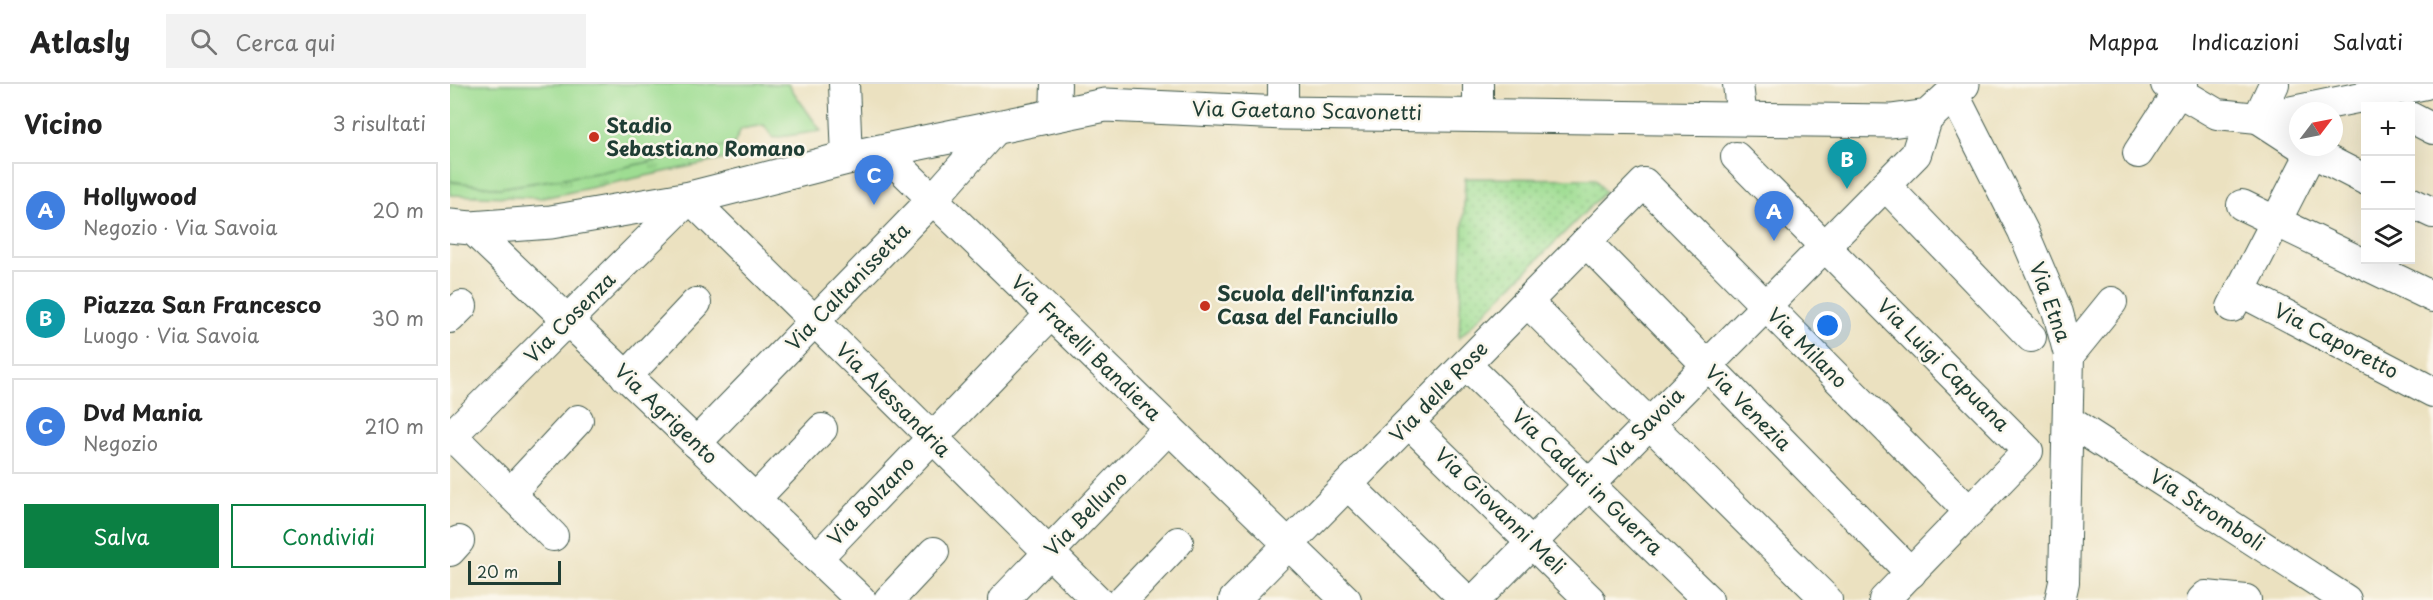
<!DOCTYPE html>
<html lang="it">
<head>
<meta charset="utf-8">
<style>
	body { margin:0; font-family:"Playpen Sans",sans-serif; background:#f2f2f2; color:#222 }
	.controls { position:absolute; right:18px; top:18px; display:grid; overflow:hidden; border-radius:0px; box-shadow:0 6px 24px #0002 }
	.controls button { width:54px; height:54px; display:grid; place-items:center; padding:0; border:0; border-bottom:2px solid #e0e0e0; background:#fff; color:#222; font:30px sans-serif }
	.compass { position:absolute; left:1839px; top:18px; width:54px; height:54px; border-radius:50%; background:#fff; box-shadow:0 6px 24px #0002; rotate:58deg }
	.scale { position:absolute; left:18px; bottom:15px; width:93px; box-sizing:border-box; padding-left:6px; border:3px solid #1f3d34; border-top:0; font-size:16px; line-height:21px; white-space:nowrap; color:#1f3d34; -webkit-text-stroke:4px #fbf7ec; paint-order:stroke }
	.you { position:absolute; left:1378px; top:242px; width:21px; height:21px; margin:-15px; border:4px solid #fff; border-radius:50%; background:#1a73e8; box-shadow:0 0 0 9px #1a73e833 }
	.badge { display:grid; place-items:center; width:39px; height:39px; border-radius:50%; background:#0b8043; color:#fff; font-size:20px; font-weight:700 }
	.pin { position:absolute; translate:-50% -50px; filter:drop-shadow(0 2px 3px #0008) }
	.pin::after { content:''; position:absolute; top:32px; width:21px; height:18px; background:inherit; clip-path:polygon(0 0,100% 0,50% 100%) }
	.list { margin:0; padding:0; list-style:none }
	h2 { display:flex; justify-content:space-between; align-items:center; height:78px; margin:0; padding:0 24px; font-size:26px }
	h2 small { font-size:20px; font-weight:400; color:#767676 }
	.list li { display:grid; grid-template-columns:39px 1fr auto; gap:18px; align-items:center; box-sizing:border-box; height:96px; margin:0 12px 12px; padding:0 12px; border:2px solid #e0e0e0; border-radius:0px }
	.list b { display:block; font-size:22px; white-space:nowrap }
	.list p { margin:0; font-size:20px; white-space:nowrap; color:#767676 }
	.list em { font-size:20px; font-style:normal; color:#767676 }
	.actions { display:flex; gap:12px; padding:18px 24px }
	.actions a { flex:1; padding:14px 0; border:2px solid #0b8043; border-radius:0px; text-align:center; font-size:21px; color:#0b8043 }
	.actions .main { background:#0b8043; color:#fff }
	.icon { flex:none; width:33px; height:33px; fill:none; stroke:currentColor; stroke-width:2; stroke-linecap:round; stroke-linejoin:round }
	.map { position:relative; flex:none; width:1983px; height:516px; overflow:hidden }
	header { display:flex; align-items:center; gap:36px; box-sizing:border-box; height:84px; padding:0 30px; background:#fff; border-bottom:2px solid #e0e0e0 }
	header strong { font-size:28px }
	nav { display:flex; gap:33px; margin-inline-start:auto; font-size:21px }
	.search { width:420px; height:54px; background:#f2f2f2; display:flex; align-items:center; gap:15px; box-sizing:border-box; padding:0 21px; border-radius:0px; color:#767676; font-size:22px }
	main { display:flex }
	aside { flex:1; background:#fff }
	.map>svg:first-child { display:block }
	.grass { fill:url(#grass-tufts); stroke:#5e8d63; stroke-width:1.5 }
	.garden { fill:url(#garden-dots); stroke:#5e8d63; stroke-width:1.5 }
	.pitch { fill:#9edd92; stroke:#5e8d63; stroke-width:1.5 }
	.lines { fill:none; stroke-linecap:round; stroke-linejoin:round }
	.street-casing { stroke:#3e5649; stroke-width:32 }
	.secondary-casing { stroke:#3e5649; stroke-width:35 }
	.street { stroke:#fff; stroke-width:30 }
	.secondary { stroke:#fff; stroke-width:33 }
	.poi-dot { fill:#c8321e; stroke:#fbf7ec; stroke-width:2 }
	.labels { text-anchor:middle; stroke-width:5; stroke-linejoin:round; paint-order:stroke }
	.street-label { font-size:20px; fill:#1f3d34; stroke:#fbf7ec }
	.poi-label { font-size:20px; font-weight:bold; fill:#1f3d34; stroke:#fbf7ec; text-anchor:start }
</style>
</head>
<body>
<header>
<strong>Atlasly</strong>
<div class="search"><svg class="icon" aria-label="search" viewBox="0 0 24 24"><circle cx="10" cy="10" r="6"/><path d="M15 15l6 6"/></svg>Cerca qui</div>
<nav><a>Mappa</a><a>Indicazioni</a><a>Salvati</a></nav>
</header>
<main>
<aside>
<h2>Vicino<small>3 risultati</small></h2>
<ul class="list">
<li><span class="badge" style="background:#3f7fe0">A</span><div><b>Hollywood</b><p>Negozio · Via Savoia</p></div><em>20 m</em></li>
<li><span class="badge" style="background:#0f9aa8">B</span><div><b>Piazza San Francesco</b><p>Luogo · Via Savoia</p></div><em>30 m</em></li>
<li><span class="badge" style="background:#3f7fe0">C</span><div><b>Dvd Mania</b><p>Negozio</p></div><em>210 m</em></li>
</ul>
<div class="actions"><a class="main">Salva</a><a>Condividi</a></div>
</aside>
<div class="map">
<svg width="1983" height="516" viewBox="0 0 1983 516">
	<defs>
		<pattern id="grass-tufts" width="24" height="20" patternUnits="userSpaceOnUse" patternTransform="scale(1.5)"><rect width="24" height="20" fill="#9edd92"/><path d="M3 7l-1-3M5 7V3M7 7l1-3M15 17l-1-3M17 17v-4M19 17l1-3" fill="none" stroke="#80b478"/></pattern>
		<pattern id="garden-dots" width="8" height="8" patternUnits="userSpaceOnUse" patternTransform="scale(1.5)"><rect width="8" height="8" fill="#9edd92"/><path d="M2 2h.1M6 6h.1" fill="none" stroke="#80b478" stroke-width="1.8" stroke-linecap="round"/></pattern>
	</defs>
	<rect width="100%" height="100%" fill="#fbf7ec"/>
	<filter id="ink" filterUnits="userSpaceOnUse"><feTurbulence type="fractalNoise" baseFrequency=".0167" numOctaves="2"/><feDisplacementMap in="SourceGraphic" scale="12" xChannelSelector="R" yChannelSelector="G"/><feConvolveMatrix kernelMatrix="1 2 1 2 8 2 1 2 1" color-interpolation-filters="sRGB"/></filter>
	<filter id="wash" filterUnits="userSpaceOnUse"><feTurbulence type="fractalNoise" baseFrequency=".008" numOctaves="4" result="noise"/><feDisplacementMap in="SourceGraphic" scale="24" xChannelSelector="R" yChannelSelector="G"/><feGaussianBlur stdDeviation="1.35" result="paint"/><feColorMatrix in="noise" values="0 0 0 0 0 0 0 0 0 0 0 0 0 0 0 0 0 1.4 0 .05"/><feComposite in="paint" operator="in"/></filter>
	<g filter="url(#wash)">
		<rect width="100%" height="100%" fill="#ebe1c0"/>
		<polygon class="grass" points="284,60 279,74 93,114 0,111 0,97 49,104 146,89"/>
		<polygon class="garden" points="1015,94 1145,95 1155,108 1009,254"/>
		<polygon class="pitch" points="0,0 338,0 371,47 323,54 314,41 291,45 284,60 146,89 49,104 0,97"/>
	</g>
	<g filter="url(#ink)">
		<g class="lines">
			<g class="street-casing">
				<g id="street">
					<polyline points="394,0 397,74"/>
					<polyline points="1028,0 1028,31"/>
					<polyline points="1288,0 1292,35"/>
					<polyline points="1716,0 1767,30 1808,34 1976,0"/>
					<polyline points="1824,0 1808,34 1848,60"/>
					<polyline points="1503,9 1573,147 1608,229 1619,271 1614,498 1610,516"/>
					<polyline points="833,29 833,0"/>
					<polyline points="605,32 606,0"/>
					<polyline points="1960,33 1983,45"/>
					<polyline points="1852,63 1916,96"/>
					<polyline points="434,68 896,516"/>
					<polyline points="1688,69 1733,0"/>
					<polyline points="1286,73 1578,367 1434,516"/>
					<polyline points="1435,101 1581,253"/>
					<polyline points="1960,118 1983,129"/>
					<polyline points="1792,121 1983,213"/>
					<polyline points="21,144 411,516"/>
					<polyline points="1136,158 1461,489"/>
					<polyline points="1790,207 1983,308"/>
					<polyline points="1077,218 1377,516"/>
					<polyline points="1782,223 1864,63"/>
					<polyline points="0,234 12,222"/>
					<polyline points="1619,271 1662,218"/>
					<polyline points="1016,281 1258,516"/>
					<polyline points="176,293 246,219"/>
					<polyline points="1619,337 1896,516"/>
					<polyline points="959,339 1140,516"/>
					<polyline points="0,350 103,452"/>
					<polyline points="0,353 240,114 647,516"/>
					<polyline points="246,359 483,115 546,44"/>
					<polyline points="898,401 1016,516"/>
					<polyline points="60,409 128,336"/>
					<polyline points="305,415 372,345"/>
					<polyline points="0,467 9,457"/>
					<polyline points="367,474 601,230"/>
					<polyline points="439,516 484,468"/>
					<polyline points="553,516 719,344"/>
					<polyline points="673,516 728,458"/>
					<polyline points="784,516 1194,99 1520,428"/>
					<polyline points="1025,516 1466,70 1478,32"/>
					<polyline points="1752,516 1756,512 1796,516"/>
				</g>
			</g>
			<g class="secondary-casing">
				<polyline id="secondary" points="0,142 21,144 101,138 240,114 397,74 655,21 833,29 1441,37 1478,32 1513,0"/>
			</g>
			<use href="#street" class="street"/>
			<use href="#secondary" class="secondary"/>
		</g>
	</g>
	<g class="poi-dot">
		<circle cx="144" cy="53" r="6"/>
		<circle cx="755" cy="222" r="6"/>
	</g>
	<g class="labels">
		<g class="street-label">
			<text transform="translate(857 27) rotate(1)" y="7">Via Gaetano Scavonetti</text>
			<text transform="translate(398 203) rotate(-46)" y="7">Via Caltanissetta</text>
			<text transform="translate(1600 218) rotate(70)" y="7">Via Etna</text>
			<text transform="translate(120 234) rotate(-45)" y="7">Via Cosenza</text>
			<text transform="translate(1886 257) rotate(28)" y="7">Via Caporetto</text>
			<text transform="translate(636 264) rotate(44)" y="7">Via Fratelli Bandiera</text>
			<text transform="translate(1357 264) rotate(45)" y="7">Via Milano</text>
			<text transform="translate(1493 281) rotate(45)" y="7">Via Luigi Capuana</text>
			<text transform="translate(989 308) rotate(-46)" y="7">Via delle Rose</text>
			<text transform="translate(443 316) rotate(45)" y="7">Via Alessandria</text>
			<text transform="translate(1298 324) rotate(45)" y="7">Via Venezia</text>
			<text transform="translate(216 330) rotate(44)" y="7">Via Agrigento</text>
			<text transform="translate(1194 344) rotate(-45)" y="7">Via Savoia</text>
			<text transform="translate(1137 398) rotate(44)" y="7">Via Caduti in Guerra</text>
			<text transform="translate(421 417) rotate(-46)" y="7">Via Bolzano</text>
			<text transform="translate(1757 426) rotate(33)" y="7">Via Stromboli</text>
			<text transform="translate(1050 427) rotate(44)" y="7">Via Giovanni Meli</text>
			<text transform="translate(636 430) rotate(-46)" y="7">Via Belluno</text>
		</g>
		<g class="poi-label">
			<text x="156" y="49">Stadio<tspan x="156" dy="23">Sebastiano Romano</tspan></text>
			<text x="767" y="217">Scuola dell'infanzia<tspan x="767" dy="23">Casa del Fanciullo</tspan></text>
		</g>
	</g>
</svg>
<div class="controls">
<button>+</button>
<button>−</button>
<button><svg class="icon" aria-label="layers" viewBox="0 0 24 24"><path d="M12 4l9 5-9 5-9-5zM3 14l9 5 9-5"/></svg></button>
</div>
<svg class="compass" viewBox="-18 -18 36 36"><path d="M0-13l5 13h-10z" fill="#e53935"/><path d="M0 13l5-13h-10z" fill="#767676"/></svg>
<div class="scale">20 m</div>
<div class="you"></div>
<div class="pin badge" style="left:1324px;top:157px;background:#3f7fe0">A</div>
<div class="pin badge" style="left:1397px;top:105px;background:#0f9aa8">B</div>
<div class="pin badge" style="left:424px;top:121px;background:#3f7fe0">C</div>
</div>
</main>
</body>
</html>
